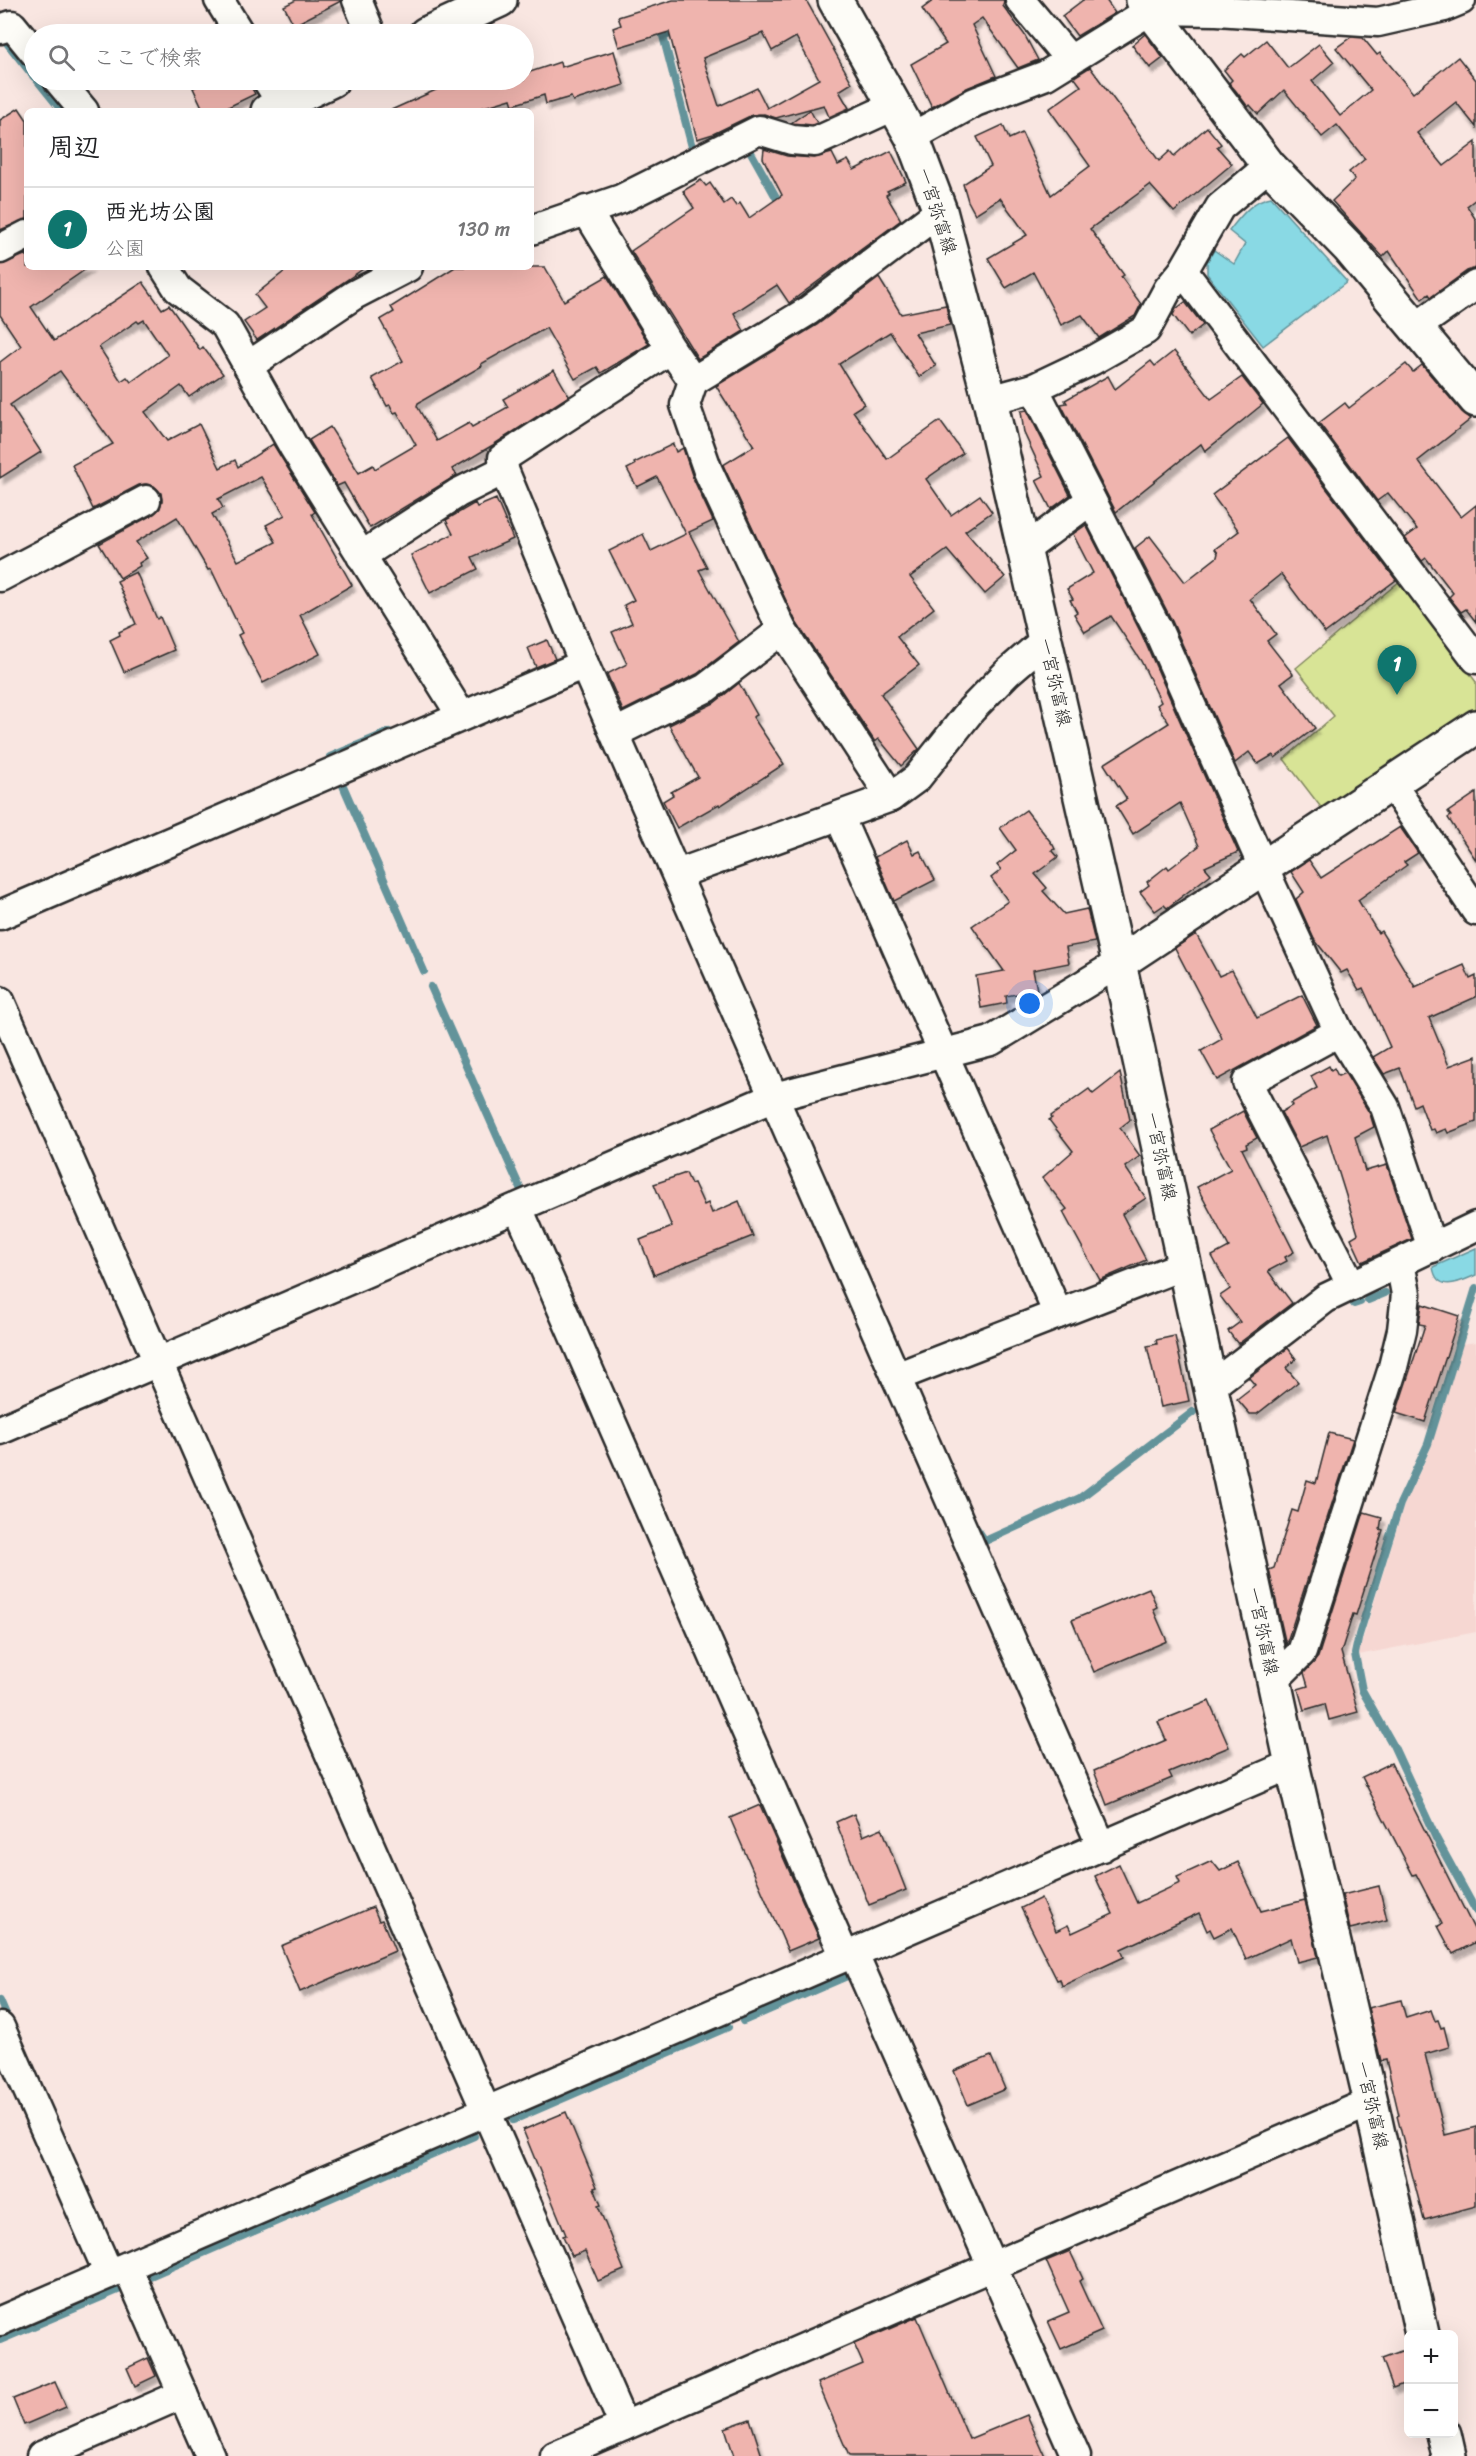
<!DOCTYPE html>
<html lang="ja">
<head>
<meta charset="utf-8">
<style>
	body { margin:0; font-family:Sriracha,"Klee One",sans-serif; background:#f6f6f6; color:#202124 }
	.controls { position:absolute; right:18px; bottom:18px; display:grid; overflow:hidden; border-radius:9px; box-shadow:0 6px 24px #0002 }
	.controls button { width:54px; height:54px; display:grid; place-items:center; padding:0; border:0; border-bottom:2px solid #e0e0e0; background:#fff; color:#202124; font:30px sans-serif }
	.you { position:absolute; left:1030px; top:1004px; width:21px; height:21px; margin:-15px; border:4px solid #fff; border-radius:50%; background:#1a73e8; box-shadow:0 0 0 9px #1a73e833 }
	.badge { display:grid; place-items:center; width:39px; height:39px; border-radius:50%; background:#0f766e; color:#fff; font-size:20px; font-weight:700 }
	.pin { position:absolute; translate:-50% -50px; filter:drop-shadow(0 2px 3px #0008) }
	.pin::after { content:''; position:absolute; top:32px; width:21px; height:18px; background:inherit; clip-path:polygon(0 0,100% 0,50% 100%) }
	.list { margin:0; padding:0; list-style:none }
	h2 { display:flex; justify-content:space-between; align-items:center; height:78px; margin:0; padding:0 24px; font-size:26px }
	h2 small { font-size:20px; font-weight:400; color:#757577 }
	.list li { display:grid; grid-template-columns:39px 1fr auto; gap:18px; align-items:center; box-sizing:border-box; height:84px; padding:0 24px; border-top:2px solid #e0e0e0 }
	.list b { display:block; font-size:22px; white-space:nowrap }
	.list p { margin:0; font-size:20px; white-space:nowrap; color:#757577 }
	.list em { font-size:20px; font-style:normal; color:#757577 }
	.icon { flex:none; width:33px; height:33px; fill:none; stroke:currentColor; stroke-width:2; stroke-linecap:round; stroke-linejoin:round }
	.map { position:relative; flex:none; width:1476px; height:2456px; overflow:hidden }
	.search { position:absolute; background:#fff; box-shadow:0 6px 24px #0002; left:24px; top:24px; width:510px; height:66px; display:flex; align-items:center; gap:15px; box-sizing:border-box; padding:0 21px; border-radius:33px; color:#757577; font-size:22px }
	.panel { position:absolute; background:#fff; box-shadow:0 6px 24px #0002; left:24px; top:108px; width:510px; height:162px; border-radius:9px }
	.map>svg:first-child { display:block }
	.built { fill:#f6d7d2 }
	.green { fill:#d8e496; stroke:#828860; stroke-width:1.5 }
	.water { fill:#89d9e4; stroke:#63939a; stroke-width:1.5 }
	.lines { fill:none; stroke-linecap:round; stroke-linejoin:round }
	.stream { stroke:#63939a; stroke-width:8 }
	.building { fill:#efb4ae; stroke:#2b2b2b; stroke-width:1.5; fill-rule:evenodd; filter:url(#shadow) }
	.street-casing { stroke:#2b2b2b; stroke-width:33 }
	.secondary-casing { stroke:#2b2b2b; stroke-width:38 }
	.street { stroke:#fdfcf7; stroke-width:28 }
	.secondary { stroke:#fdfcf7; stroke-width:33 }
	.labels { text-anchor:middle; stroke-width:6; stroke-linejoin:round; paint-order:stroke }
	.street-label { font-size:18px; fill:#2b2b2b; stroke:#fdfcf7 }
</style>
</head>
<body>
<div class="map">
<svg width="1476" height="2456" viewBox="0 0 1476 2456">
	<defs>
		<filter id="shadow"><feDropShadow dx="3.5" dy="6" stdDeviation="1.5" flood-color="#0004"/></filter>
	</defs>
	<rect width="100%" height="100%" fill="#f9e6e1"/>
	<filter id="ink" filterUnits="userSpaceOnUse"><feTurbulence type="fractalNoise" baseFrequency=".0167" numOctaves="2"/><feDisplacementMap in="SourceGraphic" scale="12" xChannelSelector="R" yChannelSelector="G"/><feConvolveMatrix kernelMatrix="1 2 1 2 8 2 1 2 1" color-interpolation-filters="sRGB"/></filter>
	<g filter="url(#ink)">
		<polygon class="built" points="1476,1342 1476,1632 1358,1655 1404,1505 1430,1450 1462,1344"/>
		<polygon class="green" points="1401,580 1476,682 1476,708 1323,810 1284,759 1334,716 1296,668"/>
		<g class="water">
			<path d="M1271,197l76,85 -84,64 -56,-72v-12l7,-12 20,14 11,-20 -16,-13c11,-14 23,-31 42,-34z"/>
			<path d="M1476,1248v27c-16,7 -39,19 -43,-8z"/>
		</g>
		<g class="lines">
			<g class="stream">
				<polyline points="679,32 663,36 692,147"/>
				<polyline points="7,43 34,77"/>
				<polyline points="37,80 62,111"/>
				<polyline points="748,147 781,206"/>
				<polyline points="330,757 389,732"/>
				<polyline points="341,781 424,971"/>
				<polyline points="431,987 521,1190"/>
				<polyline points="1476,1288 1428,1444 1400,1504 1359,1635 1355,1654 1362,1690 1393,1745 1436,1838 1476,1911"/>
				<polyline points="1368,1300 1385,1293"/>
				<polyline points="1354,1304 1360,1302"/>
				<polyline points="977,1529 985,1541 1080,1498 1193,1412"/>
				<polyline points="0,2001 9,2022"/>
				<polyline points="743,2021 847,1976"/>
				<polyline points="513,2120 728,2027"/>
				<polyline points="150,2276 474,2136"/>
				<polyline points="0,2340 125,2287"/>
			</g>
		</g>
		<g class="building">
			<polygon points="296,0 341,0 341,1 294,25 284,6"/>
			<path d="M673,0h133l46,83 -13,8 10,17 -20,9 -5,-12 -48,13 -12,-4 -12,1 -39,19 -16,5 -28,-107 -50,15 -6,-19 8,-3 -3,-8zM763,33l9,18 24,-14 23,42 -52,29 -10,-20 -38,18 -16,-48z"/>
			<polygon points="934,0 1004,0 1003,6 1024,34 1038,60 1018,68 982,18 972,25 996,76 967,88 932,107 911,64 946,44 922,9"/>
			<polygon points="1083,0 1106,0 1115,13 1077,36 1062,16"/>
			<polygon points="1145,34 1163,58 1150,68 1132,45"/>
			<polygon points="1351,37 1363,38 1377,55 1380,53 1413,93 1458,57 1476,80 1476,127 1456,102 1417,133 1444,166 1476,142 1476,199 1467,206 1476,220 1476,268 1467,271 1431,297 1429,294 1422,299 1389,251 1383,257 1332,201 1355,179 1349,172 1365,159 1337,125 1322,137 1284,90 1258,114 1250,105 1248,107 1236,91 1229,83 1232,80 1224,70 1242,54 1245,57 1266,40 1288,68 1319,44 1334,62 1312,81 1340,116 1371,90 1336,48"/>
			<polygon points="614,51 624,85 573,101 571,97 546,104 544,95 513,105 511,99 471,111 389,111 458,80 524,80 524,74 560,62 561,67"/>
			<polygon points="1090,67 1159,161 1170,151 1174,156 1207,127 1221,144 1217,147 1232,164 1174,212 1150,185 1090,229 1124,275 1121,277 1141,304 1135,316 1099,338 1082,315 1061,325 1033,272 1006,288 988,258 1027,235 1000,198 975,214 968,201 963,184 991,166 977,137 1003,125 1009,139 1022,133 1051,195 1090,166 1049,109 1081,86 1074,77"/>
			<polygon points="210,80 247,80 255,94 220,111 204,111 193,88"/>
			<polygon points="19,108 27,120 27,219 0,230 0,120"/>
			<polygon points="810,110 817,123 812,125 791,123"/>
			<polygon points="764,149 787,156 814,158 832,153 838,165 848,160 854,170 891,151 906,182 887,191 889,193 886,195 901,220 789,303 777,285 734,313 744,331 698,359 631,251 694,208 683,191 701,180 706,186 710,183 724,204 731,199 736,206 740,203 749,218 782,195 763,158"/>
			<path d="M27,254v13h62l-58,40 23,34 89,-59 19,27 7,-4 31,45 3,-3 20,27 -34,23 -8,-11 -36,26 22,29 32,-17 21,44 15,-8 3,7 35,-23 42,68 -3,2 40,71 -52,30 20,39 -57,29 -25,-48 4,-2 -31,-64 -3,1 -31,-53 -41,25 11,16 -8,5 1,3 -20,12 -21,-34 55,-30 6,-6 2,-8 -1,-7 -7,-7 -8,-2 -7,1 -46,24 -21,-44 41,-21 -53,-73 -50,34 31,47 -41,26v-116l21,-16 -21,-31v-50zM144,320l24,35 -37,27 -4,-5 -6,4 -22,-34 38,-26 2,2zM261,477l24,38 -19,10 10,17 -38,19 -26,-47 11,-6 -5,-9z"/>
			<polygon points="290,267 366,267 257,340 244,322 265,308 255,295"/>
			<polygon points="455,267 545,267 564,301 607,276 649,344 601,373 597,367 575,379 546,328 481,364 482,366 418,403 417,406 437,441 469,423 472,427 508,407 503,399 554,370 569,396 493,445 452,469 457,475 370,528 344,483 337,486 309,440 330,427 359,473 373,465 375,469 416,445 397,412 394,413 390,405 387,406 372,378 403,361 380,320 394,312 391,307"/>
			<polygon points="879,278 901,314 946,305 950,325 915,333 936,366 919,377 890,332 839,364 864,404 853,411 887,459 940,421 963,453 926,479 951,515 980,495 992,512 965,531 1005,577 985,594 947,550 910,577 934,608 897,637 919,665 881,694 919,749 901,766 879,739 875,742 796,622 723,465 754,446 716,386 817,325"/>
			<polygon points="1185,302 1203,325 1189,336 1173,315 1176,309"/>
			<polygon points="1174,351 1211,399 1242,377 1263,404 1205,451 1201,444 1116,512 1061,404 1067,403 1065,400 1108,376 1115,389 1151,361 1155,366"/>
			<polygon points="1406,364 1413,372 1422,365 1462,412 1471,419 1418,461 1461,517 1476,505 1476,622 1466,609 1461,612 1449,597 1453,593 1426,558 1422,561 1405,538 1417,529 1388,493 1377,501 1319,423 1345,403 1349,408"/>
			<polygon points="1027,410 1070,495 1051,509 1036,480 1044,476 1024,433 1021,411"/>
			<polygon points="1288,438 1396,580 1325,633 1281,574 1250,599 1276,634 1267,641 1293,674 1281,683 1315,728 1275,758 1273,755 1258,764 1249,752 1235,763 1172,621 1135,548 1150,536 1185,582 1217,557 1218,553 1215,549 1239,531 1212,495"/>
			<polygon points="673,444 676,452 683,448 693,478 713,521 689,532 707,567 699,570 739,642 697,674 623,711 607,674 627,664 612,632 632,623 624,605 634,600 609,551 643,534 651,551 686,534 657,477 637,487 627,469 635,465 634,463"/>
			<polygon points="496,499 513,539 472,557 478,569 430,593 411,555 453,534 446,520 475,503 477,507"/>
			<polygon points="1086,525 1142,635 1238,852 1205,867 1211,874 1167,908 1164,905 1155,911 1140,892 1149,885 1147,882 1167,866 1169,869 1199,846 1180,803 1133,834 1116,806 1127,799 1104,764 1169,723 1157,705 1161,702 1141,661 1111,616 1085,632 1074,614 1077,612 1070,600 1073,599 1067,589 1093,573 1073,534"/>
			<polygon points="136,572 157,619 160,617 174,650 124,672 110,640 120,635 119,632 136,624 117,581"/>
			<polygon points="547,640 555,659 536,667 528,648"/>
			<polygon points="739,683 757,715 753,717 784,764 720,806 719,804 677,828 663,801 673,795 671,792 698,777 669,725 714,703"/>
			<polygon points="1476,793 1476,860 1448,818 1451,816 1448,812"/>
			<polygon points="1026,810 1053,845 1055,849 1052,850 1058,857 1035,874 1047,888 1043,891 1064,914 1087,909 1095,942 1066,947 1069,963 1033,970 1037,990 1006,996 1007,1003 981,1008 976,976 1004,971 972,926 1008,901 991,878 1001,870 997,865 1016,850 1000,828"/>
			<polygon points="1400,827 1418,853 1404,862 1407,865 1358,900 1378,933 1381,931 1415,987 1464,965 1470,979 1476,976 1476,997 1429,1018 1449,1066 1476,1056 1476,1122 1448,1133 1446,1129 1436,1133 1434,1129 1430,1130 1420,1103 1414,1106 1400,1068 1384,1074 1373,1057 1390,1047 1363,988 1359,990 1347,970 1341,973 1314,939 1296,899 1304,892 1291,872 1309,860 1321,878"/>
			<polygon points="907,840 914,854 920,851 935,880 894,901 875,857"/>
			<polygon points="1196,934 1219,976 1232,970 1257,1018 1302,995 1317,1025 1217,1080 1201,1051 1222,1039 1221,1036 1175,948"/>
			<polygon points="1329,1066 1331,1070 1334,1068 1338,1076 1345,1073 1370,1114 1374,1127 1355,1137 1365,1171 1387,1165 1412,1239 1362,1262 1351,1238 1358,1234 1327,1135 1299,1147 1281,1112 1293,1105 1291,1103 1317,1088 1311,1076"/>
			<polygon points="1120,1073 1130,1120 1120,1128 1140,1156 1125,1167 1146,1198 1122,1214 1146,1260 1100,1280 1063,1212 1067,1209 1042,1178 1073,1151 1049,1120 1052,1118 1051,1116 1089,1089 1093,1094"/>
			<polygon points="1243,1111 1257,1138 1246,1144 1247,1147 1242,1149 1294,1252 1285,1257 1287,1261 1268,1271 1292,1303 1238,1344 1228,1331 1240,1322 1220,1296 1230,1289 1212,1256 1229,1247 1197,1187 1231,1169 1209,1130"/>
			<polygon points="686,1173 691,1184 694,1183 704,1205 708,1203 712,1213 739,1201 753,1236 654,1275 640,1240 672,1227 654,1184"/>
			<polygon points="1422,1304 1459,1316 1425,1422 1396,1413 1425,1325 1419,1324"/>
			<polygon points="1175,1336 1189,1401 1161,1407 1147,1346 1157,1344 1156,1340"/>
			<polygon points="1288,1348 1296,1359 1286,1368 1298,1382 1257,1414 1250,1414 1237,1399 1255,1385 1249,1378"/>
			<polygon points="1329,1433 1353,1439 1286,1645 1269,1570 1274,1568 1292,1510 1298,1512 1307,1480 1316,1483"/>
			<polygon points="1364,1512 1382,1517 1380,1529 1383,1530 1356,1615 1353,1614 1341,1652 1358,1712 1329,1720 1325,1704 1304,1710 1298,1689 1308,1686 1304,1673 1318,1657"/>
			<polygon points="1149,1588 1157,1607 1153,1609 1167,1641 1094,1672 1072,1620"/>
			<polygon points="1209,1701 1229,1747 1169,1772 1172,1778 1107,1805 1094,1771 1166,1740 1158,1722"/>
			<polygon points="1391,1763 1476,1933 1476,1942 1453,1954 1438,1926 1442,1924 1416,1874 1413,1875 1362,1777"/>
			<polygon points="760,1805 819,1938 788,1951 730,1818"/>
			<polygon points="854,1814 863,1836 882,1828 906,1890 869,1905 836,1822"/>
			<polygon points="1212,1861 1220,1871 1238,1862 1261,1911 1305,1900 1318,1957 1297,1962 1291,1938 1246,1959 1232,1928 1214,1937 1210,1929 1207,1931 1199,1913 1121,1949 1124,1957 1062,1986 1060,1979 1057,1980 1021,1908 1041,1898 1056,1931 1068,1925 1072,1933 1113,1914 1095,1876 1119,1864 1137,1903 1180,1883 1177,1877"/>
			<polygon points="1379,1886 1387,1920 1350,1929 1342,1895"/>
			<polygon points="373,1907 379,1921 382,1920 395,1951 300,1992 281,1946"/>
			<polygon points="1401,2000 1406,2018 1431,2010 1435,2021 1438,2020 1441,2028 1444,2027 1449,2047 1425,2054 1445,2135 1476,2127 1476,2206 1424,2220 1397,2116 1399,2115 1386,2060 1381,2061 1368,2008"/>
			<polygon points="991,2056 1005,2089 968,2105 954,2071"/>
			<polygon points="566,2112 597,2187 594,2188 601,2205 598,2206 624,2270 598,2281 585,2251 572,2256 563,2236 566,2235 523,2130"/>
			<polygon points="1070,2251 1083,2279 1079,2281 1102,2331 1061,2349 1048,2321 1069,2312 1046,2261"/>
			<polygon points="917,2317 969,2439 1027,2415 1045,2456 849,2456 818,2383 863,2364 854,2344"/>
			<polygon points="1404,2350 1408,2361 1408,2382 1393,2388 1382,2358"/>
			<polygon points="148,2358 156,2376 135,2386 127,2368"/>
			<polygon points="55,2382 66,2407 24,2425 13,2399"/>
			<polygon points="750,2419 762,2456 734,2456 725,2428"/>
		</g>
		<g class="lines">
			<g class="street-casing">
				<g id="street">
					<polyline points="219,0 240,34"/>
					<polyline points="357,0 371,34"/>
					<polyline points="1020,0 1070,60"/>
					<polyline points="0,29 12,25 34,52"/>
					<polyline points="58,80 84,111"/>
					<polyline points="267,80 282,104"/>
					<polyline points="912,137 975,102 1046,75 1151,10 1217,11 1378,22 1444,7 1461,0"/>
					<polyline points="586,210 671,349"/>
					<polyline points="531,230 621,199 759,130 792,140 815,142 894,106"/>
					<polyline points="0,249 27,235"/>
					<polyline points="164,267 178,289 225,325 293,446 461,715"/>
					<polyline points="1183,271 1476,659"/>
					<polyline points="1416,327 1476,285"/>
					<polyline points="248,366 354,295 408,267"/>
					<polyline points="693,381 808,311 940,211"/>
					<polyline points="1034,388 1157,628 1263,867 1339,1032 1385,1107 1432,1248"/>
					<polyline points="990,400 1034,388 1093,360 1146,330 1168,289 1183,271 1220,207 1269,166"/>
					<polyline points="504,470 584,664"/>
					<polyline points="1024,550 1091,500"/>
					<polyline points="361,556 458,493 504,470 503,458 671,349 693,381 685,405 708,471 782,630 891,797"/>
					<polyline points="0,577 146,500"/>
					<polyline points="615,733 706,688 782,630"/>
					<polyline points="1391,783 1476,911"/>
					<polyline points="839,816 1058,1314"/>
					<polyline points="677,874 891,797 917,778 971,710 1007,673 1045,640"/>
					<polyline points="0,915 584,664 1102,1847"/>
					<polyline points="0,1001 624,2426"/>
					<polyline points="1339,1032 1247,1082 1352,1286"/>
					<polyline points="518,1208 845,1957"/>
					<polyline points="896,1377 1184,1265"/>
					<polyline points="1210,1387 1326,1298 1476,1226"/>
					<polyline points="0,1430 774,1097 991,1041 1119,963"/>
					<polyline points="1274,1680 1302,1652 1392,1371 1402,1330 1406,1294 1400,1263"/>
					<polyline points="854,1954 1076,2456"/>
					<polyline points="0,2027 109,2274"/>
					<polyline points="127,2267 210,2456"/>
					<polyline points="0,2321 1292,1764"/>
					<polyline points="41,2456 183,2394"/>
					<polyline points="555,2456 1371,2102"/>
				</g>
			</g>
			<g class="secondary-casing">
				<g id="secondary">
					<polyline points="835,0 912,137 940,211 990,400 1119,963 1292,1764 1371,2102 1422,2334"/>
					<polyline points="1143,0 1269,166 1349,248 1476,400"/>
					<polyline points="426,34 500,0"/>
					<polyline points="268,111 332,80"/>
					<polyline points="1119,963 1476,727"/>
					<polyline points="1444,2434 1449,2456"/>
				</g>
			</g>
			<use href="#street" class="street"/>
			<use href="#secondary" class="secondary"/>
		</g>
	</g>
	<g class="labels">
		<g class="street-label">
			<text transform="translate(937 211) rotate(72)" y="6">一宮弥富線</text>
			<text transform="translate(1055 682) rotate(77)" y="6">一宮弥富線</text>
			<text transform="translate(1161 1156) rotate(78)" y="6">一宮弥富線</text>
			<text transform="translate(1263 1631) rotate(78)" y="6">一宮弥富線</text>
			<text transform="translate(1372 2105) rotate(77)" y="6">一宮弥富線</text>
		</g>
	</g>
</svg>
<div class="controls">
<button>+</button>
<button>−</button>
</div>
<div class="you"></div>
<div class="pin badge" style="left:1397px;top:695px">1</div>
<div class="search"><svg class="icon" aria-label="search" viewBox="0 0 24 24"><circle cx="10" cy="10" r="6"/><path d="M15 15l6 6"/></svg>ここで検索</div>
<section class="panel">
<h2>周辺<small></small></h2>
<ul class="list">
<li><span class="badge">1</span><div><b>西光坊公園</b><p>公園</p></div><em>130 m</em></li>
</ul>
</section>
</div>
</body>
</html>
